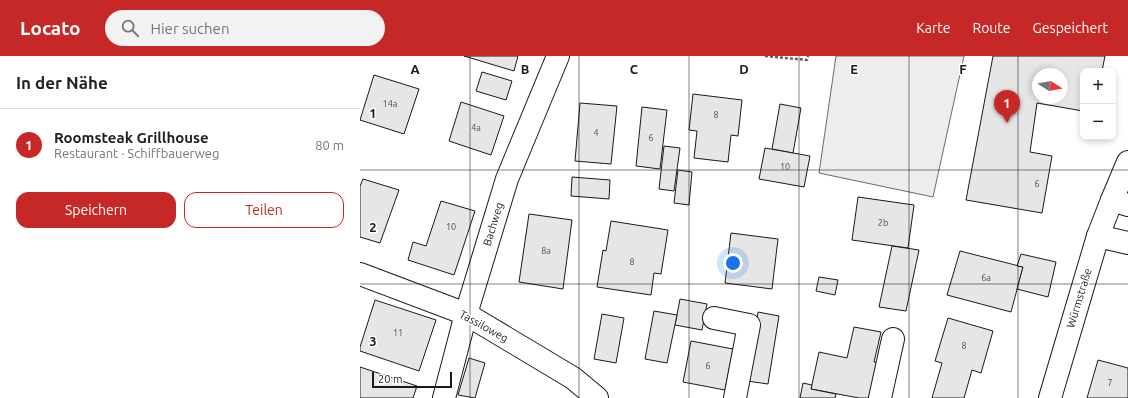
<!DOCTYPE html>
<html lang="de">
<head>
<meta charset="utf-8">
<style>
	body { margin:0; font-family:Ubuntu,sans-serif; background:#f2f2f2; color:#222 }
	.controls { position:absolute; right:12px; top:12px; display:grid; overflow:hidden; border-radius:8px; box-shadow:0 2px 6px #0003 }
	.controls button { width:36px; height:36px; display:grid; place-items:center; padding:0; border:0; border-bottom:1px solid #e0e0e0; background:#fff; color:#222; font:20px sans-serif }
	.compass { position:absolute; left:672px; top:12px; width:36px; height:36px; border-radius:50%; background:#fff; box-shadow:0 2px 6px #0003; rotate:101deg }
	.scale { position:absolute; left:12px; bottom:10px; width:80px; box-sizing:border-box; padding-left:4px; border:2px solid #1a1a1a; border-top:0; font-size:11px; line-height:14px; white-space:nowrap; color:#1a1a1a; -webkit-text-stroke:3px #fff; paint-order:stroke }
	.you { position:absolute; left:373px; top:207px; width:14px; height:14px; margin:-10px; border:3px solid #fff; border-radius:50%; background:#1a73e8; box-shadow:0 0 0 6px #1a73e833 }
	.badge { display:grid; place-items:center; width:26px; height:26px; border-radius:50%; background:#c62828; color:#fff; font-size:13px; font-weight:700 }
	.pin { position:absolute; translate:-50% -33px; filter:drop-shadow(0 1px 2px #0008) }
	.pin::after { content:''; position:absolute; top:21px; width:14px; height:12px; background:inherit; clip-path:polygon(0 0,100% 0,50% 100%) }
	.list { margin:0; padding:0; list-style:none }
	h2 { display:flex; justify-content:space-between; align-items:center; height:52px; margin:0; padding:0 16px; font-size:17px }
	h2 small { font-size:13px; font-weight:400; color:#767676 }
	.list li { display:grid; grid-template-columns:26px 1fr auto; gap:12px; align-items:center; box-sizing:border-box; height:72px; padding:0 16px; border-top:1px solid #e0e0e0 }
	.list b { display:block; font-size:15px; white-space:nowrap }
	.list p { margin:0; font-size:13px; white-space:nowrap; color:#767676 }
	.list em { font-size:13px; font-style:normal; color:#767676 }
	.actions { display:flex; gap:8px; padding:12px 16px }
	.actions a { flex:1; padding:9px 0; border:1px solid #c62828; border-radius:12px; text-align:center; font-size:14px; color:#c62828 }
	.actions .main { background:#c62828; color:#fff }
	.icon { flex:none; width:22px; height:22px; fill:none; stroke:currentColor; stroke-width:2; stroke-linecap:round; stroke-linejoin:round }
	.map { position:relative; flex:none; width:768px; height:342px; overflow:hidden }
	header { display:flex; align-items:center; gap:24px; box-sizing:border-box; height:56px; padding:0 20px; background:#c62828; color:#fff }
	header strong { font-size:19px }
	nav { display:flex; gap:22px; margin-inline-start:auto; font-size:14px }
	.search { width:280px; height:36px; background:#f2f2f2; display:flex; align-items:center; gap:10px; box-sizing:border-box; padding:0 14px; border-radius:22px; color:#767676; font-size:15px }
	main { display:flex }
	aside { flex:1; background:#fff }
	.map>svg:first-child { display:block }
	.built { fill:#ededed; stroke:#6a6a6a }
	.building { fill:#e6e6e6; stroke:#1a1a1a; fill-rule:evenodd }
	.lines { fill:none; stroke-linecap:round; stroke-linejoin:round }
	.minor-casing { stroke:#1a1a1a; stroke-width:24 }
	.major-casing { stroke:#1a1a1a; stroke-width:24 }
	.highway-casing { stroke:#1a1a1a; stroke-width:24 }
	.path { stroke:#5f5f5f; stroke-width:2.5; stroke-dasharray:3 2; stroke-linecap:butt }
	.minor { stroke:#fff; stroke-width:22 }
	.major { stroke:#fff; stroke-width:22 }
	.highway { stroke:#fff; stroke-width:22 }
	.grid { fill:none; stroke:#1a1a1a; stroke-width:1; stroke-opacity:0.55 }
	.labels { text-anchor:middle; stroke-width:3; stroke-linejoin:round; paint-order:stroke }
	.number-label { font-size:9px; fill:#4d4d4d }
	.street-label { font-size:11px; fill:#1a1a1a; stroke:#fff }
	.grid-label { font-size:13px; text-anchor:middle; font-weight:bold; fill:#1a1a1a; stroke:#fff; stroke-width:3; stroke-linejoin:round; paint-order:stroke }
</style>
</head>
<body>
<header>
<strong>Locato</strong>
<div class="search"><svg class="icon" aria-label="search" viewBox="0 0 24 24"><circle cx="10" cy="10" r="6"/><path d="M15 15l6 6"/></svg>Hier suchen</div>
<nav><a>Karte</a><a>Route</a><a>Gespeichert</a></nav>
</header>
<main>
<aside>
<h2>In der Nähe<small></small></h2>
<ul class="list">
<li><span class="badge">1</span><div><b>Roomsteak Grillhouse</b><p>Restaurant · Schiffbauerweg</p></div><em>80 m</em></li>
</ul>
<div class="actions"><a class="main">Speichern</a><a>Teilen</a></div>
</aside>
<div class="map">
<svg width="768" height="342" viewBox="0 0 768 342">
	<rect width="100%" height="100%" fill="#fff"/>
	<polygon class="built" points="476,0 604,0 573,141 459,117"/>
	<g class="building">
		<polygon points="104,0 158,0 154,15"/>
		<path d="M633,0h112l-3,15h-19v40l-46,-8 -7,49 22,4 -10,57 -76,-13zM678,18h24v24h-24z"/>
		<polygon points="122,16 152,25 146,44 116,35"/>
		<polygon points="14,19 59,33 44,78 0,64"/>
		<polygon points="333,38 382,44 378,80 371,79 368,106 334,102 337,75 329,74"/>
		<polygon points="101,46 144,60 131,99 89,85"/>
		<polygon points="220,47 257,50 251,108 215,105"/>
		<polygon points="420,48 441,52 433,97 412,93"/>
		<polygon points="282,51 307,54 300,113 276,110"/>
		<polygon points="304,90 320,92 314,135 299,133"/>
		<polygon points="405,92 450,100 444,131 399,123"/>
		<polygon points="318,114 332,116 329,149 314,147"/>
		<polygon points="212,121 250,124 249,143 211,140"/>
		<polygon points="3,123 39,134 20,187 0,181 0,130"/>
		<polygon points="498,141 554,149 548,192 492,184"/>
		<polygon points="81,145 115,155 94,219 48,204 53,186 66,190"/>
		<polygon points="169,158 212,164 203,233 159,226"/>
		<polygon points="251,165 308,174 301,218 294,217 291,239 237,231 243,194 246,195"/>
		<polygon points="371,177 418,183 412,233 365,227"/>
		<polygon points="532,190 559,194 546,255 519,251"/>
		<polygon points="600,195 663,211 651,256 587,239"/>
		<polygon points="661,198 696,206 688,241 657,233 663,211 657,210"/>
		<polygon points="459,221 478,224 475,239 456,235"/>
		<polygon points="320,243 347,248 342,274 315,269"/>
		<polygon points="15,244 76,264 59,315 0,295 0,291"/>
		<polygon points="294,255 317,259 307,307 285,303"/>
		<polygon points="398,256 419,260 408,328 387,325"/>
		<polygon points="242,258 264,262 256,307 234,303"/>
		<polygon points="588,262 633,275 621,317 612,314 604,342 572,342 582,307 575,305"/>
		<polygon points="494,271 521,276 514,306 520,307 513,342 499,342 451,333 459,296 487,302"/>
		<polygon points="331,285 373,293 365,334 323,326"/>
		<polygon points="109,302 125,307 115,342 98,339"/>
		<polygon points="738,304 768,312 768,342 727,342"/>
		<polygon points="0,311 57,330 53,342 0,342"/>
		<polygon points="443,327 452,329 451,333 476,338 475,342 440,342"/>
	</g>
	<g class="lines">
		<g class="minor-casing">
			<g id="minor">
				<polyline points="752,144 768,106"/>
				<polyline points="0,218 106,258 213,322 237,342"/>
				<polyline points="354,262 389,269 375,342"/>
				<polyline points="84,342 106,258 147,123 198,0"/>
				<polyline points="520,342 533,283"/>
			</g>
		</g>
		<g class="major-casing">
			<polyline id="major" points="690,342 738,180 752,144 768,149"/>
		</g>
		<g class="highway-casing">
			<polyline id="highway" points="738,180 768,187"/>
		</g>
		<polyline class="path" points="405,0 447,4 448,0"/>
		<use href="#minor" class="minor"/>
		<use href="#major" class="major"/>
		<use href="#highway" class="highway"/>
	</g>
	<path class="grid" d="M110,0v342M219,0v342M329,0v342M439,0v342M549,0v342M658,0v342M0,114h768M0,228h768"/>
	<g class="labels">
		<g class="number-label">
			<text x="30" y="51">14a</text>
			<text x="356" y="62">8</text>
			<text x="116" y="75">4a</text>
			<text x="236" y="80">4</text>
			<text x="291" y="85">6</text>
			<text x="425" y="114">10</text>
			<text x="677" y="131">6</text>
			<text x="523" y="170">2b</text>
			<text x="91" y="174">10</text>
			<text x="186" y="198">8a</text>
			<text x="272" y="209">8</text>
			<text x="626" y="225">6a</text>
			<text x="38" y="280">11</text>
			<text x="604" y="293">8</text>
			<text x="348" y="313">6</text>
			<text x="750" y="330">7</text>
		</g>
		<g class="street-label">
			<text transform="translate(133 168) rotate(-73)" y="4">Bachweg</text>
			<text transform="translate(719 242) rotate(-73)" y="4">Würmstraße</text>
			<text transform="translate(124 270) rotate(29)" y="4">Tassiloweg</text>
		</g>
	</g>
	<g class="grid-label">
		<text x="55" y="18">A</text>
		<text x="165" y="18">B</text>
		<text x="274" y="18">C</text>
		<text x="384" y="18">D</text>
		<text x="494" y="18">E</text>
		<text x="603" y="18">F</text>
		<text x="13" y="62">1</text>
		<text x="13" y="176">2</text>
		<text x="13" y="290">3</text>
	</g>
</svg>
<div class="controls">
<button>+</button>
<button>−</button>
</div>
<svg class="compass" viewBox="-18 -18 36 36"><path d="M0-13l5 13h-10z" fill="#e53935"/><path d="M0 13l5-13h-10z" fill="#767676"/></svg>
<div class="scale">20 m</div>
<div class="you"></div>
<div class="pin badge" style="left:647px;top:67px">1</div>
</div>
</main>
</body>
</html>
